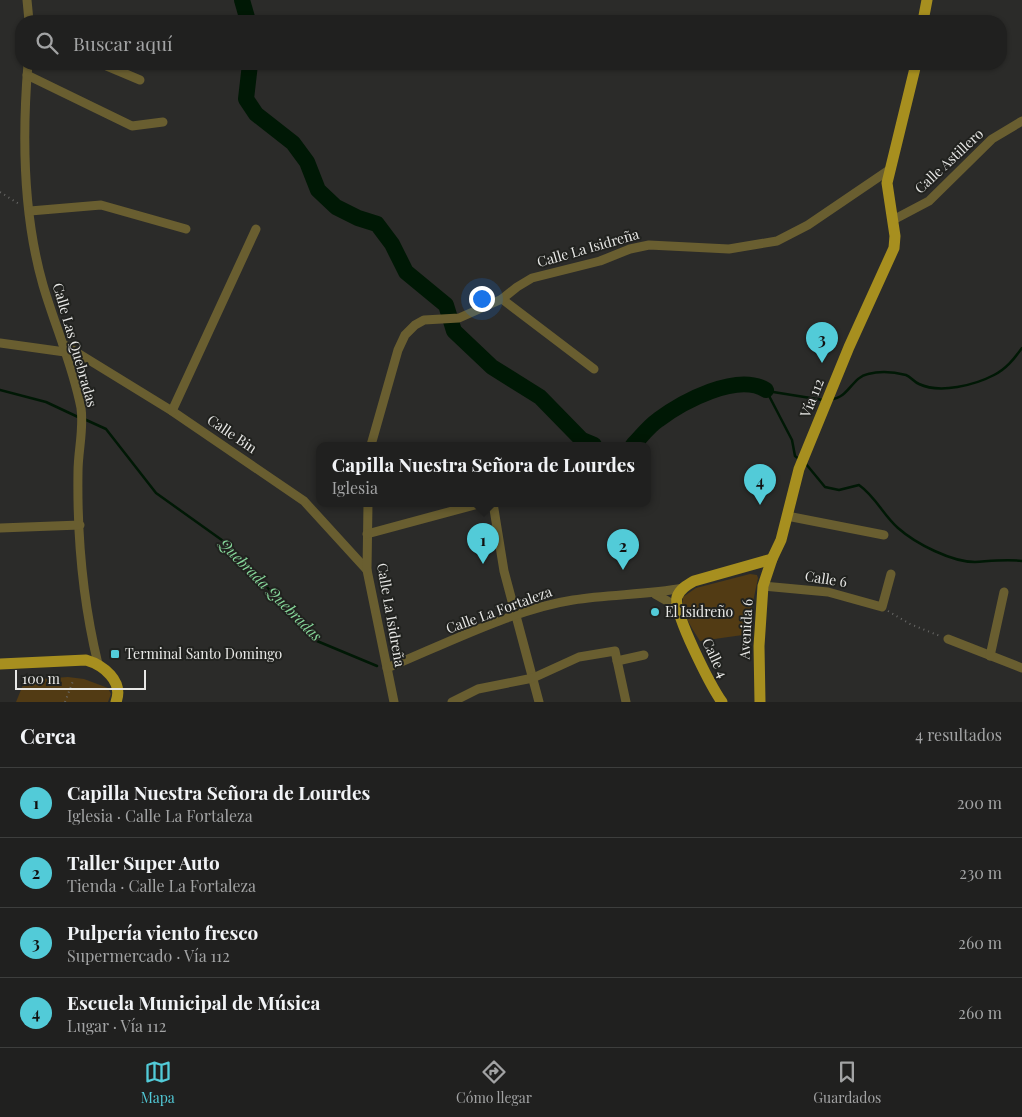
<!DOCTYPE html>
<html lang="es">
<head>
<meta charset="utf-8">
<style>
	body { margin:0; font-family:"Playfair Display",serif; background:#2d2d2c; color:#f1f3f6 }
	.scale { position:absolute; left:15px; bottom:12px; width:131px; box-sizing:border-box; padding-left:5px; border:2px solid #e8e8e6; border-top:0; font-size:14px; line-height:18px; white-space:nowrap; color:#e8e8e6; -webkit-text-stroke:4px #21221f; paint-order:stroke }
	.you { position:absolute; left:481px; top:298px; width:18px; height:18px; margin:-12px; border:4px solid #fff; border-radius:50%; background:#1a73e8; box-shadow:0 0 0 8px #1a73e833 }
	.badge { display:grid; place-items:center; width:32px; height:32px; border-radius:50%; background:#52cbd8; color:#111; font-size:16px; font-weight:700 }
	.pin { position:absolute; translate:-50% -41px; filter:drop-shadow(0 1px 2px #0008) }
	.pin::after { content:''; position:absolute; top:26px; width:18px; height:15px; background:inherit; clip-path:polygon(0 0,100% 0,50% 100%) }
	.popup { position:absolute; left:316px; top:442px; width:335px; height:65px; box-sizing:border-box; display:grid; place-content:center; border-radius:10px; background:#20201f; filter:drop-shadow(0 1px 4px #0005); font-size:16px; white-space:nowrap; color:#a2a3a4 }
	.popup b { font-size:19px; color:#f1f3f6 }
	.popup::after { content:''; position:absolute; left:50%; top:100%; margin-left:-10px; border:10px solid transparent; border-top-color:#20201f }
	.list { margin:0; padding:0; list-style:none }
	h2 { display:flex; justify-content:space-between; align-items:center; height:65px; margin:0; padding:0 20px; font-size:21px }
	h2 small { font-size:16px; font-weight:400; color:#a2a3a4 }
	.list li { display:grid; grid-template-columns:32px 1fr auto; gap:15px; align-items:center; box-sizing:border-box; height:70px; padding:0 20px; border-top:1px solid #3d3e3d }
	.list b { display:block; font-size:19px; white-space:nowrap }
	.list p { margin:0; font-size:16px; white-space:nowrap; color:#a2a3a4 }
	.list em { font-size:16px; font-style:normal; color:#a2a3a4 }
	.icon { flex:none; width:28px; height:28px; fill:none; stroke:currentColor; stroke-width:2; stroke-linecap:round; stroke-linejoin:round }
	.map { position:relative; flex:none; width:1022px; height:702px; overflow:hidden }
	.search { position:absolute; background:#20201f; box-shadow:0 1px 4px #0004; left:15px; right:15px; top:15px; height:55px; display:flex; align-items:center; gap:12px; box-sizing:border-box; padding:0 18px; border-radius:20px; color:#a2a3a4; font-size:19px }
	.sheet { height:345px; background:#20201f }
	nav { display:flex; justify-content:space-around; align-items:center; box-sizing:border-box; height:70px; border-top:1px solid #3d3e3d; background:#20201f; font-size:14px; color:#a2a3a4 }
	nav a { display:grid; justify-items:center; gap:2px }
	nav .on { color:#52cbd8 }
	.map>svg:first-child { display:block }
	.green { fill:#523b14 }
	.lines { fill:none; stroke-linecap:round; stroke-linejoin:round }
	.stream { stroke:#001805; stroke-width:2.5 }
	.river { stroke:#001805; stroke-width:16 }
	.path { stroke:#686866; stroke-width:2; stroke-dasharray:1 4; stroke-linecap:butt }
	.minor { stroke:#695e30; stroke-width:9 }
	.major { stroke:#a78f1f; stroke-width:11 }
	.poi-dot { fill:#52cbd8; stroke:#21221f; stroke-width:2 }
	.labels { text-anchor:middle; stroke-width:4; stroke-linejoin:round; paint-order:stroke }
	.street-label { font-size:14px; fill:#e8e8e6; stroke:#21221f }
	.poi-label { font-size:14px; fill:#e8e8e6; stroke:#21221f; text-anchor:start }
	.water-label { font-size:15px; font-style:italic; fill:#86d79a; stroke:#21221f }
</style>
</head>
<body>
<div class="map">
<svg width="1022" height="702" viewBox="0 0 1022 702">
	<rect width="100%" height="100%" fill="#2b2b29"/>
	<g class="green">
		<path d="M750,574l7,1 1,3 -6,29 -2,27 -50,7c-8,-13 -19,-28 -17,-44l13,-9z"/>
		<polygon points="68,677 84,679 108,688 111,694 108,702 16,702 25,680"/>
	</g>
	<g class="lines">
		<g class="stream">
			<polyline points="0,390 46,402 78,417"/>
			<polyline points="766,390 792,440 795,456 799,459"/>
			<polyline points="767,391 823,400"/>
			<path d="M831,399c18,-1 21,-22 37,-25 12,-3 26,-2 38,1 5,2 8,7 13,9 21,10 56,1 75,-9 12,-6 20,-16 28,-27"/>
			<polyline points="84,419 106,429 156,493 226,543 317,641 377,666"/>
			<path d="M806,464l19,23 14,3 20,-5c17,12 24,30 39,43 18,16 54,34 77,34 16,-1 31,-3 47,-1"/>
		</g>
		<g class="river">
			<polyline points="242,0 248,21"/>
			<polyline points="250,64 246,99 256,114 293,143 307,162 318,190 336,207 358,218 377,224 392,244 406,272 446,305 454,331 492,367 540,397 582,440 594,445"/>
			<path d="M633,445c8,-8 15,-18 25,-25 24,-18 79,-48 108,-30"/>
		</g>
		<g class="path">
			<polyline points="0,192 19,204"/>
			<polyline points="888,611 910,624 940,636"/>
			<polyline points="65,702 73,681"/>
		</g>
		<g class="minor">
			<polyline points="27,0 29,21"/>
			<path d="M28,64c-6,72 -5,151 15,221 12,41 30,81 38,123 3,21 -3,43 -3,64 -1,63 5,130 20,192"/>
			<polyline points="102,64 140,80"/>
			<polyline points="27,75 132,126 163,122"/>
			<polyline points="30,211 101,205 186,229"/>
			<polyline points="893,220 929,201 992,139 1022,121"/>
			<polyline points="502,299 594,369"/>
			<polyline points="0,343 65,352"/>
			<polyline points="63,344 172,411 304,501 367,570"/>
			<polyline points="172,411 256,229"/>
			<polyline points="371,445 398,350 405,335 415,325 424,320 459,318 502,299 517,287 532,278 600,261 630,249 649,245 729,249 777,241 808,225 889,170"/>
			<polyline points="368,503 367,570 394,702"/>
			<polyline points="493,503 504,571 539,702"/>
			<polyline points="787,516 884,535"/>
			<polyline points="0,528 80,525"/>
			<polyline points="367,534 482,503"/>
			<polyline points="763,586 828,592 882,607 891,574"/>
			<polyline points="655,594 676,606"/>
			<polyline points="948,639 1022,668"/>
			<polyline points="990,656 1004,592"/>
			<polyline points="617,661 644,655"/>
			<path d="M387,668c56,-23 127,-59 186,-68 37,-6 74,-5 110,-12"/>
			<polyline points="452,702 478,689 533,678 579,657 615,651 626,702"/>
		</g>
		<g class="major">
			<polyline points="923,21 927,0"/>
			<path d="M0,664l86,-4c17,5 38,21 30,42"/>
			<path d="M722,702c-10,-14 -50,-91 -45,-105 3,-8 10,-12 17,-16l78,-22"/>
			<polyline points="760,702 759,646 763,586 772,559 781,540 799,469 849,347 894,248 895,236 887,183 916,64"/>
		</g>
	</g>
	<g class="poi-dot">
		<circle cx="655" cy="612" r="5"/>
		<rect x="110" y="649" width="10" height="10" rx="2.5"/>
	</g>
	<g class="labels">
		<g class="street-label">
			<text transform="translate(949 161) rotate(-43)" y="5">Calle Astillero</text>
			<text transform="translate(588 248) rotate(-16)" y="5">Calle La Isidreña</text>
			<text transform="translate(75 345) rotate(74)" y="5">Calle Las Quebradas</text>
			<text transform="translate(812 398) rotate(-68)" y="5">Vía 112</text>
			<text transform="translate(232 434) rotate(34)" y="5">Calle Bin</text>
			<text transform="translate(826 579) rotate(9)" y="5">Calle 6</text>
			<text transform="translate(499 610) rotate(-20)" y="5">Calle La Fortaleza</text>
			<text transform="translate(391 615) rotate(80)" y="5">Calle La Isidreña</text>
			<text transform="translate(746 629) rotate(-87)" y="5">Avenida 6</text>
			<text transform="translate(715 658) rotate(65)" y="5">Calle 4</text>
		</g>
		<g class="poi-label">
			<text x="665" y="617">El Isidreño</text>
			<text x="125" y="659">Terminal Santo Domingo</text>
		</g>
		<g class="water-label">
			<text transform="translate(270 590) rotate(45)" y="5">Quebrada Quebradas</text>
		</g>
	</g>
</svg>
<div class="scale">100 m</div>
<div class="you"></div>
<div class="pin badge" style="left:483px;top:564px">1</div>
<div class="popup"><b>Capilla Nuestra Señora de Lourdes</b>Iglesia</div>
<div class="pin badge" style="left:623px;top:570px">2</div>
<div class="pin badge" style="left:822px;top:363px">3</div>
<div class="pin badge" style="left:760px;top:505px">4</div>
<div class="search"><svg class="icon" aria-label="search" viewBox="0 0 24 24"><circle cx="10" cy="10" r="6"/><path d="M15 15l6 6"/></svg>Buscar aquí</div>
</div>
<section class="sheet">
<h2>Cerca<small>4 resultados</small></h2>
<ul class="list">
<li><span class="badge">1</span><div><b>Capilla Nuestra Señora de Lourdes</b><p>Iglesia · Calle La Fortaleza</p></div><em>200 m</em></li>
<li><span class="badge">2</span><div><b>Taller Super Auto</b><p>Tienda · Calle La Fortaleza</p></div><em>230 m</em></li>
<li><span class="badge">3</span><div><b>Pulpería viento fresco</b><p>Supermercado · Vía 112</p></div><em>260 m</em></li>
<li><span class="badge">4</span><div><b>Escuela Municipal de Música</b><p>Lugar · Vía 112</p></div><em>260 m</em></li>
</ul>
</section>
<nav>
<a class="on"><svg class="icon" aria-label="map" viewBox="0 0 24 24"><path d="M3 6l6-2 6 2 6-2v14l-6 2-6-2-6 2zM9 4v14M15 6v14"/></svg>Mapa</a>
<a><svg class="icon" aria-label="directions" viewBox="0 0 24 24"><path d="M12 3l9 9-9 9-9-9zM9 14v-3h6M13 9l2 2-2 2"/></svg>Cómo llegar</a>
<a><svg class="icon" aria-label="saved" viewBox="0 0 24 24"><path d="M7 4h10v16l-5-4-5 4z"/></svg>Guardados</a>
</nav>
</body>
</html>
